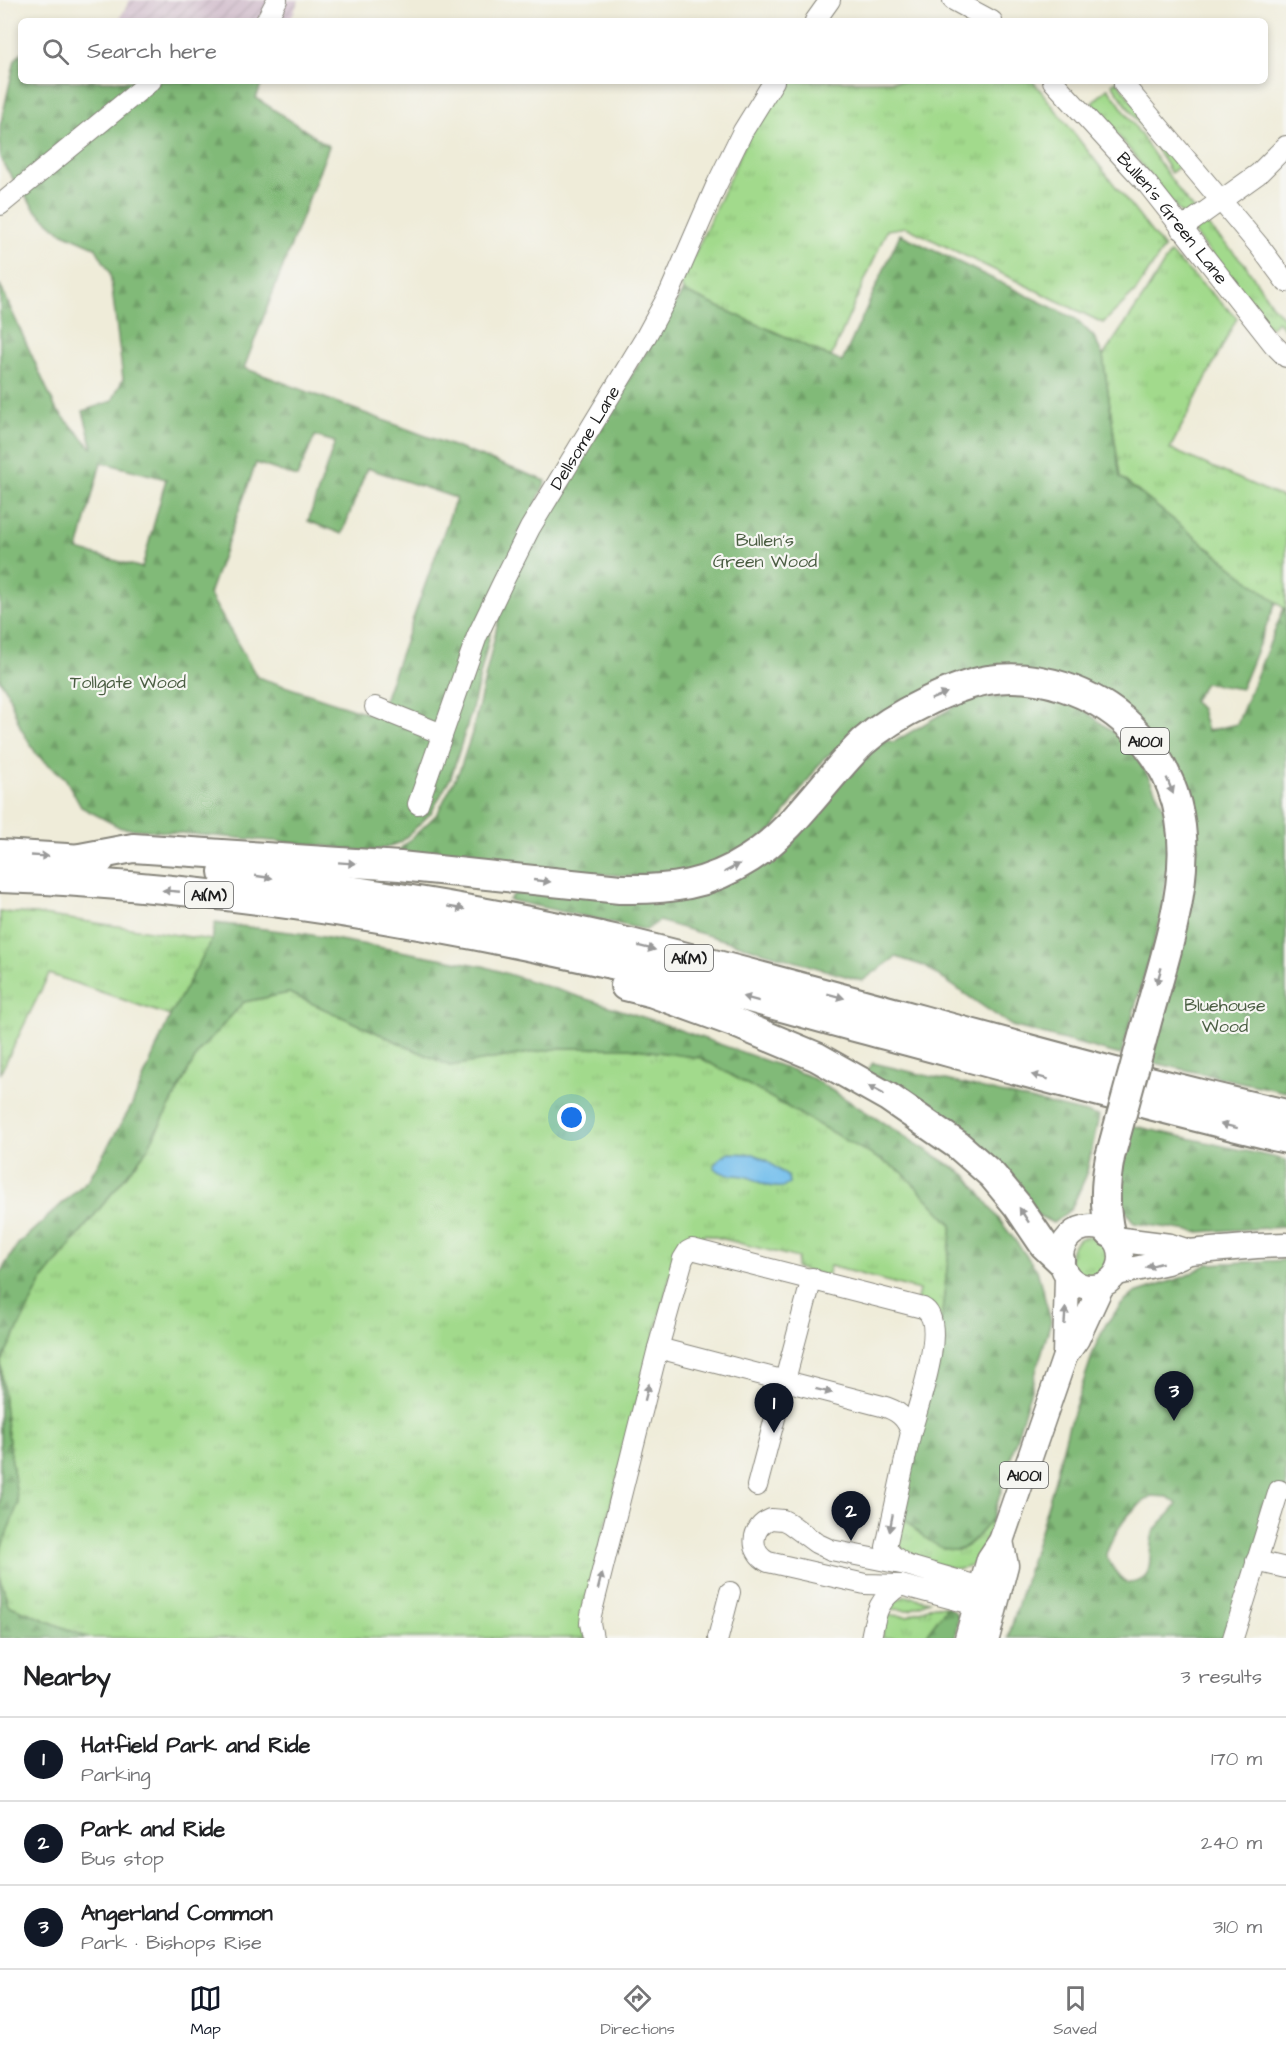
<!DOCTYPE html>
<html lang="en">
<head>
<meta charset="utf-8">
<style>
	body { margin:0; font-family:"Architects Daughter",sans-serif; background:#f2f2f2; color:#202124 }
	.you { position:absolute; left:572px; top:1118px; width:21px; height:21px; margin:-15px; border:4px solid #fff; border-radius:50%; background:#1a73e8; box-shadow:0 0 0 9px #1a73e833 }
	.badge { display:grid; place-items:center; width:39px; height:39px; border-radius:50%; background:#111827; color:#fff; font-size:20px; font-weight:700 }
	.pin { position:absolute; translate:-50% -50px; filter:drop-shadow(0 2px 3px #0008) }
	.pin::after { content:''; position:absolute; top:32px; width:21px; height:18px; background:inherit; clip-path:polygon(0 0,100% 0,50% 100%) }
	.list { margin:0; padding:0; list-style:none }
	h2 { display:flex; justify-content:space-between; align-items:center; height:78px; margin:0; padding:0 24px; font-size:26px }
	h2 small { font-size:20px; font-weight:400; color:#757577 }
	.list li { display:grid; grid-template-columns:39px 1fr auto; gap:18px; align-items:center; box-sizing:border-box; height:84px; padding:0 24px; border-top:2px solid #e0e0e0 }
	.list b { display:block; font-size:22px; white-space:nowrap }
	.list p { margin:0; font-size:20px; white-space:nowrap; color:#757577 }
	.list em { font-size:20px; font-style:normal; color:#757577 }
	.icon { flex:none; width:33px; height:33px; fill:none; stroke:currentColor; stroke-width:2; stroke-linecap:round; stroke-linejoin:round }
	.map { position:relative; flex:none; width:1286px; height:1638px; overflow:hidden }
	.search { position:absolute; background:#fff; box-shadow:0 3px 9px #0003; left:18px; right:18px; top:18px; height:66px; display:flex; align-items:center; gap:15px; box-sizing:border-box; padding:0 21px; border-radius:9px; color:#757577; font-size:22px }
	.sheet { height:330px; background:#fff }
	nav { display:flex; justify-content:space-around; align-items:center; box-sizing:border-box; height:84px; border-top:2px solid #e0e0e0; background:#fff; font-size:16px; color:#757577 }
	nav a { display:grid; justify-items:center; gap:3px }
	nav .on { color:#111827 }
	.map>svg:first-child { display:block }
	.industrial { fill:url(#industrial-furrows) }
	.grass { fill:url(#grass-tufts); stroke:#5f7b54; stroke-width:1.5 }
	.forest { fill:url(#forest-firs); stroke:#4e6b4a; stroke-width:1.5; fill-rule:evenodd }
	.water { fill:#72beec; stroke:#476d84; stroke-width:1.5 }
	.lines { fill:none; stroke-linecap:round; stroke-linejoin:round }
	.minor-casing { stroke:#86847a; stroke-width:22 }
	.major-casing { stroke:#86847a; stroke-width:27 }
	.highway-casing { stroke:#86847a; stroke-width:32 }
	.minor { stroke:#fff; stroke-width:20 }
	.major { stroke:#fff; stroke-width:24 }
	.highway { stroke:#fff; stroke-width:28 }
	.highway-bridge-casing { stroke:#86847a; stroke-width:32; stroke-linecap:butt }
	.highway-bridge { stroke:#fff; stroke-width:28 }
	.oneway { fill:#999 }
	.labels { text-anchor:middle; stroke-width:4.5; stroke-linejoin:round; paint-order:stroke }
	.shield { fill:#f6f6f2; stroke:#5d5d5c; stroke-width:1.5 }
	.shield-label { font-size:16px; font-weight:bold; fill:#1c1c1c }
	.street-label { font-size:18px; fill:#1c1c1c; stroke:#f6f6f2 }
	.park-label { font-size:18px; fill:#4b5e43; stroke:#f6f6f2 }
</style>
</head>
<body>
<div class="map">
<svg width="1286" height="1638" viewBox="0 0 1286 1638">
	<defs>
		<pattern id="industrial-furrows" width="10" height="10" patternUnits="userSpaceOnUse" patternTransform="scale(1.5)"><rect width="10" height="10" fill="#d1bdcc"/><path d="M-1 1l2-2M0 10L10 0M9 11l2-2" fill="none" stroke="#b3a2af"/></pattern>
		<pattern id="grass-tufts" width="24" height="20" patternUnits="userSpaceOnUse" patternTransform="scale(1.5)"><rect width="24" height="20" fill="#a2da8c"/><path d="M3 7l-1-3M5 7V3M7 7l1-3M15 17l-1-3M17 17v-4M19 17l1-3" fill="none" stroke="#8bba78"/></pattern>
		<pattern id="forest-firs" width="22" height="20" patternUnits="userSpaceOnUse" patternTransform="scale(1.5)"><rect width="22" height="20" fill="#81ba78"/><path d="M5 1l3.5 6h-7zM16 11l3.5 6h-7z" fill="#6f9f67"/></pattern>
	</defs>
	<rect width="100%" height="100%" fill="#f6f6f2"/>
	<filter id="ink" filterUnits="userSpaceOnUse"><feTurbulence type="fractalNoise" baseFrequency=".0167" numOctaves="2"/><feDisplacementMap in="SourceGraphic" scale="12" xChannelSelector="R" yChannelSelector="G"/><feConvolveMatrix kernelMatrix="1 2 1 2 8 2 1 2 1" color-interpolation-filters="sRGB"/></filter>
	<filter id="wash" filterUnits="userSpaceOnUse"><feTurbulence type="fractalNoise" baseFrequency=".008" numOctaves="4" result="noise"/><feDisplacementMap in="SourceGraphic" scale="24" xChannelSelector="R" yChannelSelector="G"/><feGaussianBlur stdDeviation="1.35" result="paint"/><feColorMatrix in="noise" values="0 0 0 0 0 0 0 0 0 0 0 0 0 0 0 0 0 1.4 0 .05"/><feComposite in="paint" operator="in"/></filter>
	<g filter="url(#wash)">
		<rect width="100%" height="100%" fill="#efecd9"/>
		<polygon class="industrial" points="130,0 299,0 290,21 121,21 119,20"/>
		<g class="grass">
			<polygon points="781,81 1033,81 1164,248 1136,291 1103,323 906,227 887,230 831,357 683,291 681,284 756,120"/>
			<polygon points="1117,81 1162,142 1157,146 1160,149 1165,145 1182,164 1171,173 1154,145 1112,84"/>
			<path d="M1108,88c30,41 56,84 87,124l-3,2 -10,1 -90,-112z"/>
			<polygon points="1203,221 1245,264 1271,304 1286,321 1286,330 1277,321 1270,328 1194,233 1198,226"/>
			<polygon points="1170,253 1237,318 1170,449 1286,499 1286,610 1120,477 1103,356 1144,296"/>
			<polygon points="0,912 35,914 212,940 170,1016 49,974 0,1074"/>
			<polygon points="289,993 450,1066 560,1048 629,1048 701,1058 902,1172 952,1225 941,1322 917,1299 919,1290 830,1266 827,1276 796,1268 798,1258 704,1234 701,1244 682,1243 677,1249 583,1613 586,1638 89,1638 8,1605 0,1576 0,1551 18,1504 5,1414 1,1363 43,1279 146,1151 199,1051 244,1002"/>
			<circle cx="1091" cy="1257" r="21"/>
			<path d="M900,1511l71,32 22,-25c-6,19 -11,51 -35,51 -17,-4 -58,-8 -63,-26 -2,-9 3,-23 5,-32z"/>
			<polygon points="906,1596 929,1601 910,1610 889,1609 896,1601"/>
			<polygon points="934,1605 947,1607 926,1635 913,1638 882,1638 886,1615 908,1616"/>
		</g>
		<g class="forest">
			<path d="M21,53v28h238l3,2 -6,15 73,48 -85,222 302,113 -42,95 -33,137 -20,64 -20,36 -30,29 -29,10 -64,-8 -187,-16 -40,-21 -16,-29 -28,-23 -16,-26 -14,-38 -7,-11v-395l56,124 37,40 -10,-38 29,-10 11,-22 -13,-106 -15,-26 -34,-15 -25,-21 -31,-44 -5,-10v-30l15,-67zM315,436l20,6 -27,79 34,13 25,-66 89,30 -78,219 -121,-40 -48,-83 47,-131 41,14zM101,462l65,17 -24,89 -64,-18z"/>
			<polygon points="900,234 1076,319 1094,337 1103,356 1120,477 1276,602 1241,689 1205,683 1193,701 1201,709 1207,731 1237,724 1284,608 1286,610 1286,1092 1150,1062 1181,946 1174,771 1086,687 910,699 823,759 772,831 719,865 666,879 391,858 437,814 460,769 473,730 502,605 538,529 683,291 842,362"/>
			<polygon points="1028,694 1080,707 1126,742 1147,774 1163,806 1170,845 1161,918 1121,1055 1012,1026 924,966 896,957 862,981 659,921 646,930 509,900 514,894 533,888 629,899 701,896 756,866 880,739 894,742 965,700"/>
			<path d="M215,923l91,11 177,32 166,53 160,57 157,99 71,95 14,51 -58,197c-25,27 -31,46 -68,20 -10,-8 -19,-16 -25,-27l41,-189 11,-97 -50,-53 -201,-114 -72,-10h-69l-110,18 -161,-73 -45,9 -45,49 -53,100 -103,128 -42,84 4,51 13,90 -18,47v-278l18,-29 71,-65 42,-72 39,-91 42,-76z"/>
			<polygon points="873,1063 1099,1116 1086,1176 1071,1209 1053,1223 1030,1211 863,1075"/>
			<polygon points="1130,1125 1286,1160 1286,1227 1197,1232 1134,1223 1121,1204 1120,1168"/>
			<path d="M1286,1260v227l-61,151h-217l45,-151 15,-59 27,-81 11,-23 15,-19 14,-12 49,-16 24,-13zM1152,1496l16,1 9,7c-6,12 -19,17 -24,30 -5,13 0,32 -8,43 -5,5 -11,6 -18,6 -11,-8 -16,-17 -21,-29 10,-25 23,-45 46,-58z"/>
			<polygon points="0,1576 8,1605 89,1638 0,1638"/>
			<polygon points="947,1607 953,1610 958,1616 955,1638 913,1638 926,1635"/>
		</g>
		<path class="water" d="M728,1153l26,1 13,7 21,16 1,6c-4,4 -7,5 -14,4 -10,0 -18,-7 -27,-10 -12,-3 -24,0 -33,-9v-4l4,-5z"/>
	</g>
	<g filter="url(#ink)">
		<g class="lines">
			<g class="minor-casing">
				<g id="minor">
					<polyline points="953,0 992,21"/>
					<polyline points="266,21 277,0"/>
					<polyline points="815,21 830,0"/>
					<path id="s1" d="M1053,81l95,104 126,160 12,12"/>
					<polyline points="1124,85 1260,247 1286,282"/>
					<polyline points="0,205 151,81"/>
					<polyline points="1181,229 1258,174 1286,146"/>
					<polyline points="375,707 442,734"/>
					<path id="s2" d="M418,804l59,-168 26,-54 27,-54 114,-188 26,-48 46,-106 27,-55 31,-50"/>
					<path d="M658,1348l25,-89 5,-8 4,-2 231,59c26,13 -6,101 -12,124"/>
					<polyline points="757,1486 812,1278"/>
					<path d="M771,1519l12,1 6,3 27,20 15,7 75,15 75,22 15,18h-20l-75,-20 -36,-1 -97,-22c-19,-10 -18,-35 3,-43z"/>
					<polyline points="1256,1561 1286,1568"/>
					<path d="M593,1638l-3,-15 1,-8 67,-267 224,58c15,4 24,11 29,26l-25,115 6,8 14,10"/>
					<polyline points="718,1638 730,1592"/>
					<path d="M871,1638c5,-25 6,-38 30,-53"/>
					<polyline points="1233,1638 1279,1490"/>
				</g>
			</g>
			<g class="major-casing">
				<g id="major">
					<circle cx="1091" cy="1257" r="30"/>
					<polyline points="1115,1239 1170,1246 1189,1252"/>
					<polyline points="1117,1273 1167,1262 1189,1252 1257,1246 1286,1245"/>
					<polyline points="1065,1356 1067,1276"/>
					<polyline points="967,1638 989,1559 1001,1541 1065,1356 1077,1339 1102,1285"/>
					<polyline points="987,1638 1006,1565 1001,1541"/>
				</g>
			</g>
			<g class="highway-casing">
				<g id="highway">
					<polyline points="0,854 100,860"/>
					<path d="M80,858l53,-10 267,18 220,23c50,1 87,-3 130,-31 45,-29 75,-79 113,-116 18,-16 40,-29 61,-39 20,-10 42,-19 64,-23 50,-8 105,11 142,46 86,82 47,189 19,288"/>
					<path d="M223,872c132,18 265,38 395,68 224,54 444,123 668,174"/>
					<path d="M0,878c226,8 452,48 672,100 67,16 132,36 198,53 139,37 277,75 416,108"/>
					<polyline points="625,986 653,993 733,1022 817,1057 888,1097 959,1146 992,1175 1017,1205 1044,1245 1060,1260"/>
					<path d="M1110,1157c-5,27 -6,49 0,76"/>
				</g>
			</g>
			<use href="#minor" class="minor"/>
			<use href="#major" class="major"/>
			<use href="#highway" class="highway"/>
			<g class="highway-bridge-casing">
				<polyline id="highway-bridge" points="1110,1157 1149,1014"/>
			</g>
			<use href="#highway-bridge" class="highway-bridge"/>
		</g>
		<defs><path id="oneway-solid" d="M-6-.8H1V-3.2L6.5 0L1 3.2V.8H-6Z" transform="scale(1.5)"/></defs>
		<g class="oneway">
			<use href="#oneway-solid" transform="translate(939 696) rotate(-23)"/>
			<use href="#oneway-solid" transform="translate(1170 786) rotate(68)"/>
			<use href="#oneway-solid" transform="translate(40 856) rotate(3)"/>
			<use href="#oneway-solid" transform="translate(347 863) rotate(4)"/>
			<use href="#oneway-solid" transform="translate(732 868) rotate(-28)"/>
			<use href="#oneway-solid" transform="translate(264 877) rotate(8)"/>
			<use href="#oneway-solid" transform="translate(542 881) rotate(6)"/>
			<use href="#oneway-solid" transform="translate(171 891) rotate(-175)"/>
			<use href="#oneway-solid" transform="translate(456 908) rotate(10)"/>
			<use href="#oneway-solid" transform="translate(647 948) rotate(14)"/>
			<use href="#oneway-solid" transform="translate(1159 976) rotate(106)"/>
			<use href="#oneway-solid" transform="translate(836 996) rotate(15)"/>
			<use href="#oneway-solid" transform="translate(751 999) rotate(-165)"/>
			<use href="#oneway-solid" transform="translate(1040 1077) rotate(-165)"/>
			<use href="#oneway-solid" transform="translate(876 1090) rotate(-151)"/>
			<use href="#oneway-solid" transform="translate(1229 1126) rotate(-166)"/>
			<use href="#oneway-solid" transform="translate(1024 1215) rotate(-123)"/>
			<use href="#oneway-solid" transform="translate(1154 1265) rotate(165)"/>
			<use href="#oneway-solid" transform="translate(1065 1316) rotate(-86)"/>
			<use href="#oneway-solid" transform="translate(824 1391) rotate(14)"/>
			<use href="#oneway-solid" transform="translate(647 1392) rotate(-76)"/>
			<use href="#oneway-solid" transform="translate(891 1523) rotate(101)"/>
			<use href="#oneway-solid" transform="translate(600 1581) rotate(-76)"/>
		</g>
	</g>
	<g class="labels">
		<g class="shield">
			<rect x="1121" y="728" width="48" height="26" rx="4.5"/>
			<rect x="185" y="882" width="48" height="26" rx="4.5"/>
			<rect x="665" y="945" width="48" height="26" rx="4.5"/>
			<rect x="1000" y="1462" width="48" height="26" rx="4.5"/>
		</g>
		<g class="shield-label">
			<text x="1145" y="747">A1001</text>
			<text x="209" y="901">A1(M)</text>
			<text x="689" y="964">A1(M)</text>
			<text x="1024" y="1481">A1001</text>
		</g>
		<g class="street-label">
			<text dy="6" stroke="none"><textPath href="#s1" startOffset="182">Bullen's Green Lane</textPath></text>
			<text dy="6" stroke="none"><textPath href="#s2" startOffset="404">Dellsome Lane</textPath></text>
		</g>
		<g class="park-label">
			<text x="765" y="546">Bullen's<tspan x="765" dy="21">Green Wood</tspan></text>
			<text x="128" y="688">Tollgate Wood</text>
			<text x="1225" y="1011">Bluehouse<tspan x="1225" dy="21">Wood</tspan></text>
		</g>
	</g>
</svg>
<div class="you"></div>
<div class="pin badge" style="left:774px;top:1433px">1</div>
<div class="pin badge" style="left:851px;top:1541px">2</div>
<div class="pin badge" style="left:1174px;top:1421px">3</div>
<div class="search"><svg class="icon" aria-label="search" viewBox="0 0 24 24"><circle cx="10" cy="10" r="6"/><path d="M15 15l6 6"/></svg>Search here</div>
</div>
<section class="sheet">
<h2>Nearby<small>3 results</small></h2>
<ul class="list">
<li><span class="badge">1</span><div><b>Hatfield Park and Ride</b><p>Parking</p></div><em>170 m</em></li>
<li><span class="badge">2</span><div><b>Park and Ride</b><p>Bus stop</p></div><em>240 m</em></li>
<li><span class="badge">3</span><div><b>Angerland Common</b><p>Park · Bishops Rise</p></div><em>310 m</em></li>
</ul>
</section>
<nav>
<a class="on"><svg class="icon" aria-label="map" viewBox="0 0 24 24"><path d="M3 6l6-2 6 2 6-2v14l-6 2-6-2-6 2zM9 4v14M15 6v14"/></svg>Map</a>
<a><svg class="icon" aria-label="directions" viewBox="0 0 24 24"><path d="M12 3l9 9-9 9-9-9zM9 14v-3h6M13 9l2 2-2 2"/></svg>Directions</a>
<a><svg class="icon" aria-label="saved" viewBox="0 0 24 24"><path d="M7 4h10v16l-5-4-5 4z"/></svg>Saved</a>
</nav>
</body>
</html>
